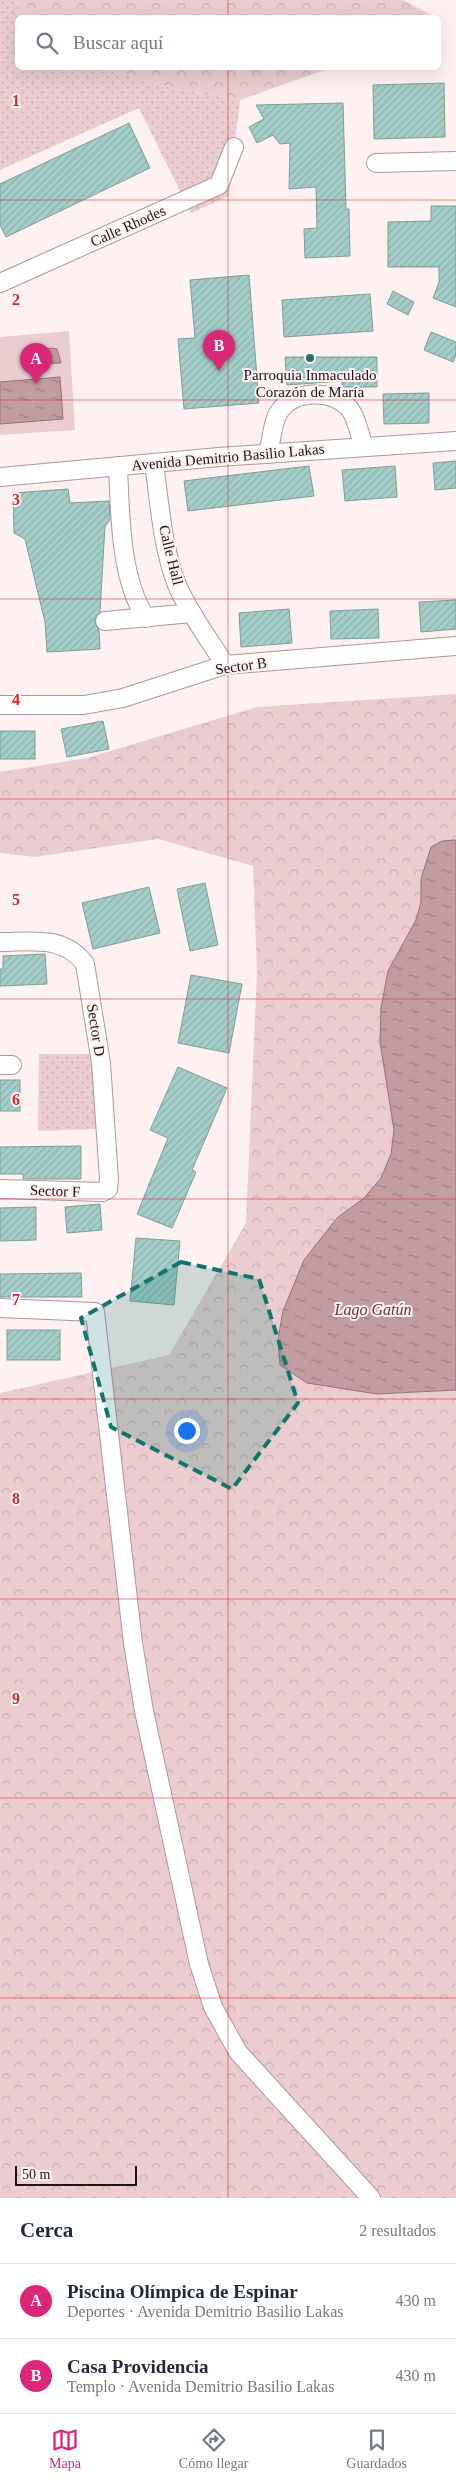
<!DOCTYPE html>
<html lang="es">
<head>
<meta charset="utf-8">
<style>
	body { margin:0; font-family:Georgia,serif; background:#f2f2f3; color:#1f2937 }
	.scale { position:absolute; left:15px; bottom:12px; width:122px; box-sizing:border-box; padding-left:5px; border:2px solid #1f1315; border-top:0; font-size:14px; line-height:18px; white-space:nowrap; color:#1f1315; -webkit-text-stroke:4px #fff1f2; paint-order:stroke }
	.you { position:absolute; left:186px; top:1430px; width:18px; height:18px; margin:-12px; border:4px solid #fff; border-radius:50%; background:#1a73e8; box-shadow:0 0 0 8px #1a73e833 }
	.badge { display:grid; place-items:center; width:32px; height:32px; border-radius:50%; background:#db2777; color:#fff; font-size:16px; font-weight:700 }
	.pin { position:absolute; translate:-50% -41px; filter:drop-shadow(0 1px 2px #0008) }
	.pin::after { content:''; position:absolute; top:26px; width:18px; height:15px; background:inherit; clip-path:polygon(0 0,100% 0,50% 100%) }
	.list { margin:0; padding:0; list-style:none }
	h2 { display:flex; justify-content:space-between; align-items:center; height:65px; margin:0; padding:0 20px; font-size:21px }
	h2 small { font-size:16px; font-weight:400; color:#747a83 }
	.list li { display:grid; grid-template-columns:32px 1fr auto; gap:15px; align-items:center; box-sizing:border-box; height:75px; padding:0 20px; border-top:1px solid #e0e1e3 }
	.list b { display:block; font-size:19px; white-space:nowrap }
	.list p { margin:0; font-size:16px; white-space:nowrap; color:#747a83 }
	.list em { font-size:16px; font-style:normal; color:#747a83 }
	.icon { flex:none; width:28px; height:28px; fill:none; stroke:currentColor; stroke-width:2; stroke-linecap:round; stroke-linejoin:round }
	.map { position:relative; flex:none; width:456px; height:2198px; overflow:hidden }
	.search { position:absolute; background:#fff; box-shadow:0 5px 20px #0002; left:15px; right:15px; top:15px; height:55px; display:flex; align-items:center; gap:12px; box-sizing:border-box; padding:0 18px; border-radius:8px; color:#747a83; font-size:19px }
	.sheet { height:215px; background:#fff }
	nav { display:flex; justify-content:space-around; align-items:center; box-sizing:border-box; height:70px; border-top:1px solid #e0e1e3; background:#fff; font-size:14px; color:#747a83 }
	nav a { display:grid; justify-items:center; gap:2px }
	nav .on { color:#db2777 }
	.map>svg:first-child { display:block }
	.grass { fill:url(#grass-dots) }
	.forest { fill:url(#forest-crowns) }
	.pitch { fill:#ebcdd0 }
	.water { fill:url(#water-ripples); stroke:#907376 }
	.building { fill:url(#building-hatch); stroke:#7c9d98 }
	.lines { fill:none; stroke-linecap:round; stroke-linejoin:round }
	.minor-casing { stroke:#b39497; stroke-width:20 }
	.minor { stroke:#fff; stroke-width:18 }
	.marked { fill:#0f766e; fill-opacity:0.2; stroke:#0f766e; stroke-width:4; stroke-dasharray:10 6; stroke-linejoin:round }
	.grid { fill:none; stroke:#d62828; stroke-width:1; stroke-opacity:0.55 }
	.poi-dot { fill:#266e67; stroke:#fff1f2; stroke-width:2 }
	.labels { text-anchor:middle; stroke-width:4; stroke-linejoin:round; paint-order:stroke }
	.street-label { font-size:15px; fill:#1f1315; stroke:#fff1f2 }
	.poi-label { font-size:15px; fill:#1f1315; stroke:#fff1f2 }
	.water-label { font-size:16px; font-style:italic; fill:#68343c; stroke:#fff1f2 }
	.grid-label { font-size:16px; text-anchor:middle; font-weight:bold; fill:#d62828; stroke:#fff1f2; stroke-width:4; stroke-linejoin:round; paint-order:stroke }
</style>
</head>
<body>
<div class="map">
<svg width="456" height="2198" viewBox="0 0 456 2198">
	<defs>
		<pattern id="grass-dots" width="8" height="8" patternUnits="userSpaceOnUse" patternTransform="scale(1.25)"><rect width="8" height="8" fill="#ebcdd0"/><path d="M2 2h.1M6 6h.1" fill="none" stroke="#c9afb2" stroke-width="1.8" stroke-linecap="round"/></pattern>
		<pattern id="forest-crowns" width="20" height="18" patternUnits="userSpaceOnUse" patternTransform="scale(1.25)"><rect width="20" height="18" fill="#ebcdd0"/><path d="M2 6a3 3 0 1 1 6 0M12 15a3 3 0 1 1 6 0" fill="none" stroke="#c9afb2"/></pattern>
		<pattern id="water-ripples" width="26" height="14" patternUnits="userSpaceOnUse" patternTransform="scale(1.25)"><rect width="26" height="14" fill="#c19ca0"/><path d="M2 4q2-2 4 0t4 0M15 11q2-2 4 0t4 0" fill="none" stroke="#9c7e81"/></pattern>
		<pattern id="building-hatch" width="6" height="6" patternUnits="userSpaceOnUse" patternTransform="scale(1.25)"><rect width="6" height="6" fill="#a4cec8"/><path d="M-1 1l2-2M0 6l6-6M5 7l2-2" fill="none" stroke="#8db0ab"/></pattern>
	</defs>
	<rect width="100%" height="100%" fill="#fff1f2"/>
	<g class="grass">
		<polygon points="0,0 14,0 24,17 18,18 18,68 105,68 171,88 240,100 229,196 191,213 139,108 0,170"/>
		<polygon points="39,1054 93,1054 97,1129 38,1131"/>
	</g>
	<g class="forest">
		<polygon points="14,0 403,0 435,17 24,18"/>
		<polygon points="105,68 330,68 240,100 171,88"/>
		<polygon points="456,694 456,840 442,841 431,847 421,879 421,902 416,920 388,971 380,1042 394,1130 391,1154 381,1178 364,1198 337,1218 377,1394 456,1390 456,2198 0,2198 0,1393 169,1355 246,1223 257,972 253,866 158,839 35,857 0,853 0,772 87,758 257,707"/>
	</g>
	<polygon class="pitch" points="69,331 75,430 0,435 0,337"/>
	<g class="water">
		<polygon points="51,348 57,349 61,363 25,364 26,354"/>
		<polygon points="60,377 63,419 0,424 0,382"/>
		<polygon points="456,840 456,1390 377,1394 307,1383 280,1365 278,1339 283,1311 304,1260 337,1218 364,1198 381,1178 391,1154 394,1130 380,1042 381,1008 388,971 416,920 421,902 421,879 431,847 442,841"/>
	</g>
	<g class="building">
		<polygon points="444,83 445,137 374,139 373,85"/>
		<polygon points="343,103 346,209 349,209 350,256 305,258 304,229 317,228 316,187 289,189 290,143 280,144 273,135 257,143 249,127 264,119 256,105"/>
		<polygon points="129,123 150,168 6,237 0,225 0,184"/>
		<polygon points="431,206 456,206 456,307 433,298 439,282 439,267 388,267 388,222 431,221"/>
		<polygon points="249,275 259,403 184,409 178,339 195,338 190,280"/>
		<polygon points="393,291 414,302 408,315 387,304"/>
		<polygon points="370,294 373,331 284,337 282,300"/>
		<polygon points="431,332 456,342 456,355 453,362 424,350"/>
		<polygon points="285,357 377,357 377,387 342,387 342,381 287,385"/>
		<polygon points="429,393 429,423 384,424 383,394"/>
		<polygon points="456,461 456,488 435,490 433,463"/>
		<polygon points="309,466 314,496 188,511 184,481"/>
		<polygon points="395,466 397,497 345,501 342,470"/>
		<polygon points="68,489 70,503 109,501 110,520 105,526 100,612 94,621 99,630 100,649 47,652 45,622 25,539 14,533 13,493"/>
		<polygon points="456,600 456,629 421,632 419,602"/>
		<polygon points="289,609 292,643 241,647 239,613"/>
		<polygon points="378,609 379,638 331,639 330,611"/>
		<polygon points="103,721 109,749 67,757 61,729"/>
		<rect x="0" y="731" width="35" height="28"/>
		<polygon points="205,883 218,945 190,951 177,889"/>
		<polygon points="149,887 160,933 93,949 82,903"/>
		<polygon points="45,954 47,984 0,986 0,969 3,969 3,956"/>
		<polygon points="191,975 242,984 229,1053 178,1043"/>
		<polygon points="178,1067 227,1088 192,1170 196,1172 172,1228 137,1214 168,1138 150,1130"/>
		<rect x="0" y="1080" width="20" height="31"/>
		<polygon points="81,1146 81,1179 23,1179 23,1174 0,1174 0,1147"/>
		<polygon points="100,1204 102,1230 67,1233 65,1207"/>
		<polygon points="36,1207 36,1240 0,1241 0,1208"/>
		<polygon points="136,1238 180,1241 174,1305 130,1301"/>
		<polygon points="81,1273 82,1297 0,1297 0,1274"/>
		<rect x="7" y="1330" width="53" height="30"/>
	</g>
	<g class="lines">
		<g class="minor-casing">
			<g id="minor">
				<polyline points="376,163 456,161"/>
				<polyline points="0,283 219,185 234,147"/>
				<path d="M268,454c3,-11 5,-34 11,-42 14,-22 51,-23 69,-5 8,8 12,29 16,40"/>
				<path d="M154,464c6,40 8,83 23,121 12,28 32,54 48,80"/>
				<path d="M118,466c2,47 2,113 28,152"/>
				<polyline points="0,477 219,457 456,441"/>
				<polyline points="105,621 192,613"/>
				<polyline points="0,705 84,705 123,698 225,665 456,646"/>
				<path d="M0,942c31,0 64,-7 85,22l16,99 8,116 -1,10 -5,3 -103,-3"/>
				<polyline points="0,1065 12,1065"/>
				<polyline points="0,1308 95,1312 133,1643 144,1711 199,1964 213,2007 238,2052 371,2198"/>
			</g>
		</g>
		<use href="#minor" class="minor"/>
	</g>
	<path class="marked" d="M181,1262l78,17 39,124 -66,86 -121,-62 -30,-109z"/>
	<path class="grid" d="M228,0v18M228,68v2130M0,200h456M0,400h456M0,599h456M0,799h456M0,999h456M0,1199h456M0,1399h456M0,1599h456M0,1798h456M0,1998h456"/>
	<circle class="poi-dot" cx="310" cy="358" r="5"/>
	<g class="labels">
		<g class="street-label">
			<text transform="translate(128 226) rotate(-24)" y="5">Calle Rhodes</text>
			<text transform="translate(228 457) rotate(-5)" y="5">Avenida Demitrio Basilio Lakas</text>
			<text transform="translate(171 555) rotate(76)" y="5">Calle Hall</text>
			<text transform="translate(241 666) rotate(-8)" y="5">Sector B</text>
			<text transform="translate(96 1030) rotate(81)" y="5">Sector D</text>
			<text transform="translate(55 1191) rotate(2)" y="5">Sector F</text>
		</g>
		<g class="poi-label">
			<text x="310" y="380">Parroquia Inmaculado<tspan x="310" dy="17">Corazón de María</tspan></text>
		</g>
		<g class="water-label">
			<text x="373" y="1315">Lago Gatún</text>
		</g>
	</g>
	<g class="grid-label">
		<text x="16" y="106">1</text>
		<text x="16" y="305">2</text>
		<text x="16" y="505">3</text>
		<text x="16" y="705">4</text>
		<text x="16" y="905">5</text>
		<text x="16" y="1105">6</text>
		<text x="16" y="1305">7</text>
		<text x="16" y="1504">8</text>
		<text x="16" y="1704">9</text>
	</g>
</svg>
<div class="scale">50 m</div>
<div class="you"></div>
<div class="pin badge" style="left:36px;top:384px">A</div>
<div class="pin badge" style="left:219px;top:371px">B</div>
<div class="search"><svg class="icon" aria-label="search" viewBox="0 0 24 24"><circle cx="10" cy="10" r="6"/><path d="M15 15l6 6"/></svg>Buscar aquí</div>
</div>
<section class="sheet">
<h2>Cerca<small>2 resultados</small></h2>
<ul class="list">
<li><span class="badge">A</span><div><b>Piscina Olímpica de Espinar</b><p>Deportes · Avenida Demitrio Basilio Lakas</p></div><em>430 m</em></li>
<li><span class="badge">B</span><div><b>Casa Providencia</b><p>Templo · Avenida Demitrio Basilio Lakas</p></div><em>430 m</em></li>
</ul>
</section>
<nav>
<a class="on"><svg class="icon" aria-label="map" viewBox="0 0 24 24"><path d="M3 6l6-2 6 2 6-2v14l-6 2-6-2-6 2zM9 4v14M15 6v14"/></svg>Mapa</a>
<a><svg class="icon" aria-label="directions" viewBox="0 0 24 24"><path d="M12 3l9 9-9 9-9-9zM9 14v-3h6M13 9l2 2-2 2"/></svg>Cómo llegar</a>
<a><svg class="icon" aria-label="saved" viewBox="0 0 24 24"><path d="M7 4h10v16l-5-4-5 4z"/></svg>Guardados</a>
</nav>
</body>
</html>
